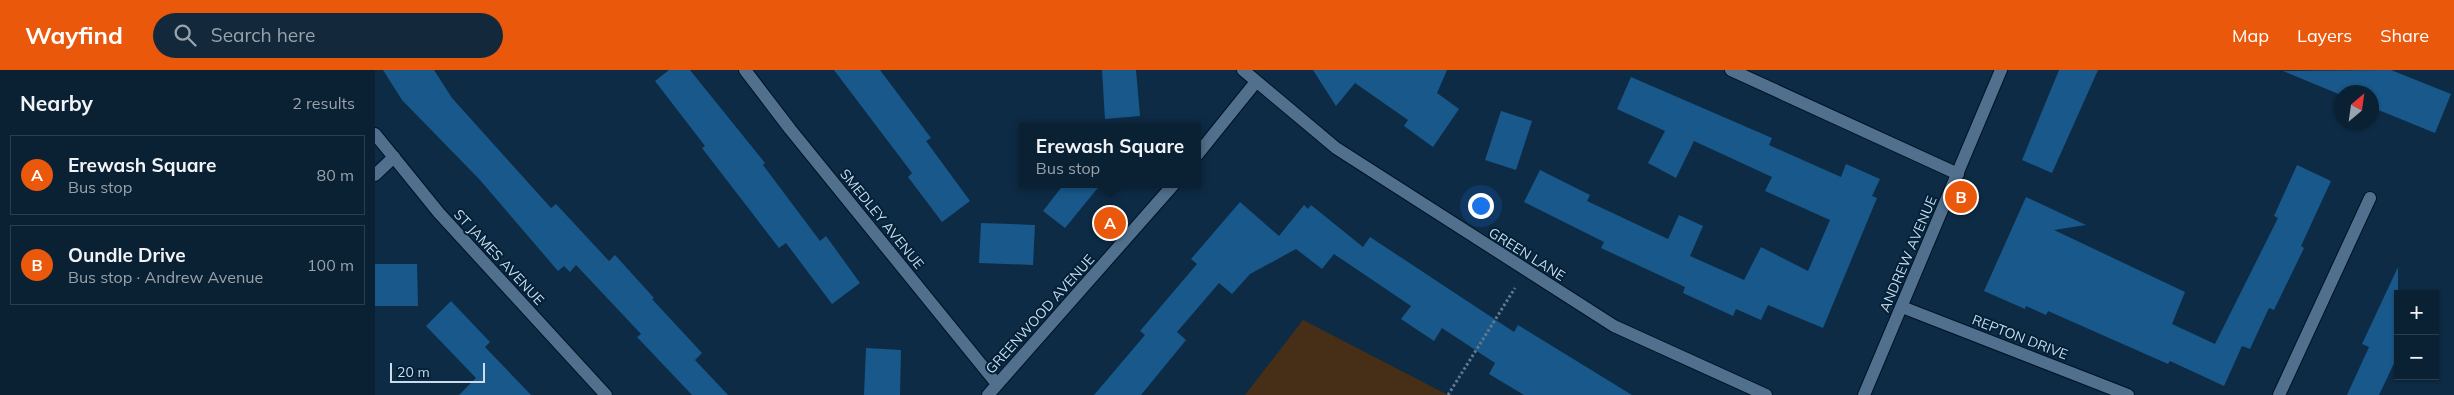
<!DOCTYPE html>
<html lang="en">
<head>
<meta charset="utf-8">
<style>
	body { margin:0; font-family:Mulish,sans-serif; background:#13283b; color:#f1f3f6 }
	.controls { position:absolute; right:15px; bottom:15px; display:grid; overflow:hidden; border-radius:0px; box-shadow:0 1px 4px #0004 }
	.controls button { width:45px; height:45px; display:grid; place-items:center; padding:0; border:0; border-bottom:1px solid #2a3e4e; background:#0a2033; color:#f1f3f6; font:25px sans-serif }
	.compass { position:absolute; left:1959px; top:15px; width:45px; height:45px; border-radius:50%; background:#0a2033; box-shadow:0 1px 4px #0004; rotate:29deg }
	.scale { position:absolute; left:15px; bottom:12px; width:95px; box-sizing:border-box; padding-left:5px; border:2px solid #cadbeb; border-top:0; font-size:14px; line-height:18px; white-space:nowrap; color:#cadbeb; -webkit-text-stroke:4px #032139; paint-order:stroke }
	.you { position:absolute; left:1105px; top:135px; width:18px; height:18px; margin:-12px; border:4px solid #fff; border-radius:50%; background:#1a73e8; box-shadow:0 0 0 8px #1a73e833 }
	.badge { display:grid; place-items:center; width:32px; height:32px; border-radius:50%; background:#ea580c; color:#fff; font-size:16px; font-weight:700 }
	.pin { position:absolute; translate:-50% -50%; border:2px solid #fff; box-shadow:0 1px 5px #0006 }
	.popup { position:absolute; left:644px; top:53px; width:182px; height:65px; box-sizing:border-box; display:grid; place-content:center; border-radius:0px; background:#0a2033; filter:drop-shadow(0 1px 4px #0005); font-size:16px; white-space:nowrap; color:#99a3ac }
	.popup b { font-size:19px; color:#f1f3f6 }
	.popup::after { content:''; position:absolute; left:50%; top:100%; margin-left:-10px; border:10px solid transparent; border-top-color:#0a2033 }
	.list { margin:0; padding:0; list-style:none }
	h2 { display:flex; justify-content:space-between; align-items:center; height:65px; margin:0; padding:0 20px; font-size:21px }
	h2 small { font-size:16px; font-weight:400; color:#99a3ac }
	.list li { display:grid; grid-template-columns:32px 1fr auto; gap:15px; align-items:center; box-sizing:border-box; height:80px; margin:0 10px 10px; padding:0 10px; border:1px solid #2a3e4e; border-radius:0px }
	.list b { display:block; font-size:19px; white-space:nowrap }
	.list p { margin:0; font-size:16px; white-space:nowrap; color:#99a3ac }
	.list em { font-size:16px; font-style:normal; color:#99a3ac }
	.icon { flex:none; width:28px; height:28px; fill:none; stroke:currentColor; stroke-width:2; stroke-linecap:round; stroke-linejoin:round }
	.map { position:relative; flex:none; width:2079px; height:325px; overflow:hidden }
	header { display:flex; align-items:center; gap:30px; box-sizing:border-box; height:70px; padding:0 25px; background:#ea580c; color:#fff }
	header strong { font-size:24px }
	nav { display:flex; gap:28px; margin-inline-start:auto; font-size:18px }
	.search { width:350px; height:45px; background:#13283b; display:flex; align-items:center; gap:12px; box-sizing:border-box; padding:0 18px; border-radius:28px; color:#99a3ac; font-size:19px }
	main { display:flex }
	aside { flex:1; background:#0a2033 }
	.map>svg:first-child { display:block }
	.green { fill:#462f16 }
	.building { fill:#19588a }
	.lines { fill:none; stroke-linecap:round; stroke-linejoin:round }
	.minor-casing { stroke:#001225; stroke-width:14 }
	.path { stroke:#627a8f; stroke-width:3; stroke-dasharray:2.5 2.5; stroke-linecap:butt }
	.minor { stroke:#51708d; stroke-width:12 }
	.labels { text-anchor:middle; stroke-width:4; stroke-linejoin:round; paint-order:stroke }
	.street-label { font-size:14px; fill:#cadbeb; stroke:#032139 }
</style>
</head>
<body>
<header>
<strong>Wayfind</strong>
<div class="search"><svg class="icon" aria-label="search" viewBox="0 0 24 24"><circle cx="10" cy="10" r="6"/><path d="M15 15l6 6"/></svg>Search here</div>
<nav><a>Map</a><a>Layers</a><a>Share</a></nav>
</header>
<main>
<aside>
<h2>Nearby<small>2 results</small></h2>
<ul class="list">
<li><span class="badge">A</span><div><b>Erewash Square</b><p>Bus stop</p></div><em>80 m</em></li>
<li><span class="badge">B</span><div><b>Oundle Drive</b><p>Bus stop · Andrew Avenue</p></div><em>100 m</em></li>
</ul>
</aside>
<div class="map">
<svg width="2079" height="325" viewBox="0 0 2079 325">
	<rect width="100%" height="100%" fill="#0d2b44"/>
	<polygon class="green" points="928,250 1071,324 1071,325 870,325"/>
	<g class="building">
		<polygon points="8,0 59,0 77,28 176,138 181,134 234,191 240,185 279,228 277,229 327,283 320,290 353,325 317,325 262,267 266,264 201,195 195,202 189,196 183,201 105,110 27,30"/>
		<polygon points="294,0 315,0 390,93 388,95 445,171 451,166 485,213 457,234 411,173 404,178 327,78 330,76 280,11"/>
		<polygon points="459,0 505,0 556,68 551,71 595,131 567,152 533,107 537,103"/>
		<polygon points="727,0 761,0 765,46 730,49"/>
		<polygon points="938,0 1072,0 1062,23 1084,39 1058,77 1029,56 1033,50 980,13 961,36"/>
		<polygon points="1684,0 1723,0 1677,103 1647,90"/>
		<polygon points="2016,0 2076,24 2060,63 1996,37 1996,22 1966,22 1966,25 1908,1"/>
		<polygon points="1256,7 1397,68 1394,75 1466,107 1471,94 1505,109 1497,126 1502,128 1448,258 1393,235 1386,250 1361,239 1358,246 1308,223 1310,217 1226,178 1229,172 1149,132 1165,100 1215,125 1212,131 1293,169 1304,145 1328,156 1315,186 1369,210 1386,177 1433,201 1455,150 1390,121 1397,107 1319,71 1301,108 1273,93 1290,61 1242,39"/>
		<polygon points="1126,41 1157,51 1141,100 1110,90"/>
		<polygon points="1922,95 1956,111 1926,176 1929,178 1899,240 1894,238 1875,279 1867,276 1849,316 1795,291 1793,294 1673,241 1671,245 1651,236 1650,239 1609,221 1651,127 1711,155 1679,160 1810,222 1797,254 1840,274 1903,148 1899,146"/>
		<polygon points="689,114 726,114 690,158 668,141"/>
		<polygon points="865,132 904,166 929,135 933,139 936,135 988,177 995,167 1139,262 1143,255 1257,325 1149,325 1114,304 1120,293 1067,258 1059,271 1026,249 1036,236 959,184 947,199 921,179 875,204 857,224 844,213 802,262 811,270 766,325 719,325 770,265 765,261 822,194 816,189"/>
		<polygon points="606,153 660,155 658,195 604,193"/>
		<polygon points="0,194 42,194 43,236 0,236"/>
		<polygon points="2023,197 2023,285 2004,325 1972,325 1994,277 1987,274"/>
		<polygon points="76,231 115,272 110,277 156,325 84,325 101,308 51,256"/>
		<polygon points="491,278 526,280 525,325 489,325"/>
	</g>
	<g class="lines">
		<g class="minor-casing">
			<g id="minor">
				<polyline points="370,0 415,59 622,314"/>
				<polyline points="868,0 961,78 1239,256 1391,325"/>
				<polyline points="1356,0 1583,104"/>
				<polyline points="0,64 64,143 231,325"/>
				<polyline points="822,85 880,13"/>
				<polyline points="0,105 19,87"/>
				<polyline points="1527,237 1753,325"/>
				<polyline points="613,325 799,114"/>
				<polyline points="1489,325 1626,0"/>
				<polyline points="1904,325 1995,128"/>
			</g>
		</g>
		<polyline class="path" points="1073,325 1140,218"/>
		<use href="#minor" class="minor"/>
	</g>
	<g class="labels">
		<g class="street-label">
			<text transform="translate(507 149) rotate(51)" y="5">SMEDLEY AVENUE</text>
			<text transform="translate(1152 184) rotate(32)" y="5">GREEN LANE</text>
			<text transform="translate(1533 184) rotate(-67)" y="5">ANDREW AVENUE</text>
			<text transform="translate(124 187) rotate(47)" y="5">ST JAMES AVENUE</text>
			<text transform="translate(665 244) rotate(-48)" y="5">GREENWOOD AVENUE</text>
			<text transform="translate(1645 267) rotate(21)" y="5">REPTON DRIVE</text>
		</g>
	</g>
</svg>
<div class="controls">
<button>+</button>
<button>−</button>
</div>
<svg class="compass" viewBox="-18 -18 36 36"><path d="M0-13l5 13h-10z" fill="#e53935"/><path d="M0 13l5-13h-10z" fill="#99a3ac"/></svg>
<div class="scale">20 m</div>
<div class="you"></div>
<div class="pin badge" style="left:735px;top:153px">A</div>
<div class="popup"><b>Erewash Square</b>Bus stop</div>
<div class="pin badge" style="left:1586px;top:127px">B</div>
</div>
</main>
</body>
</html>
